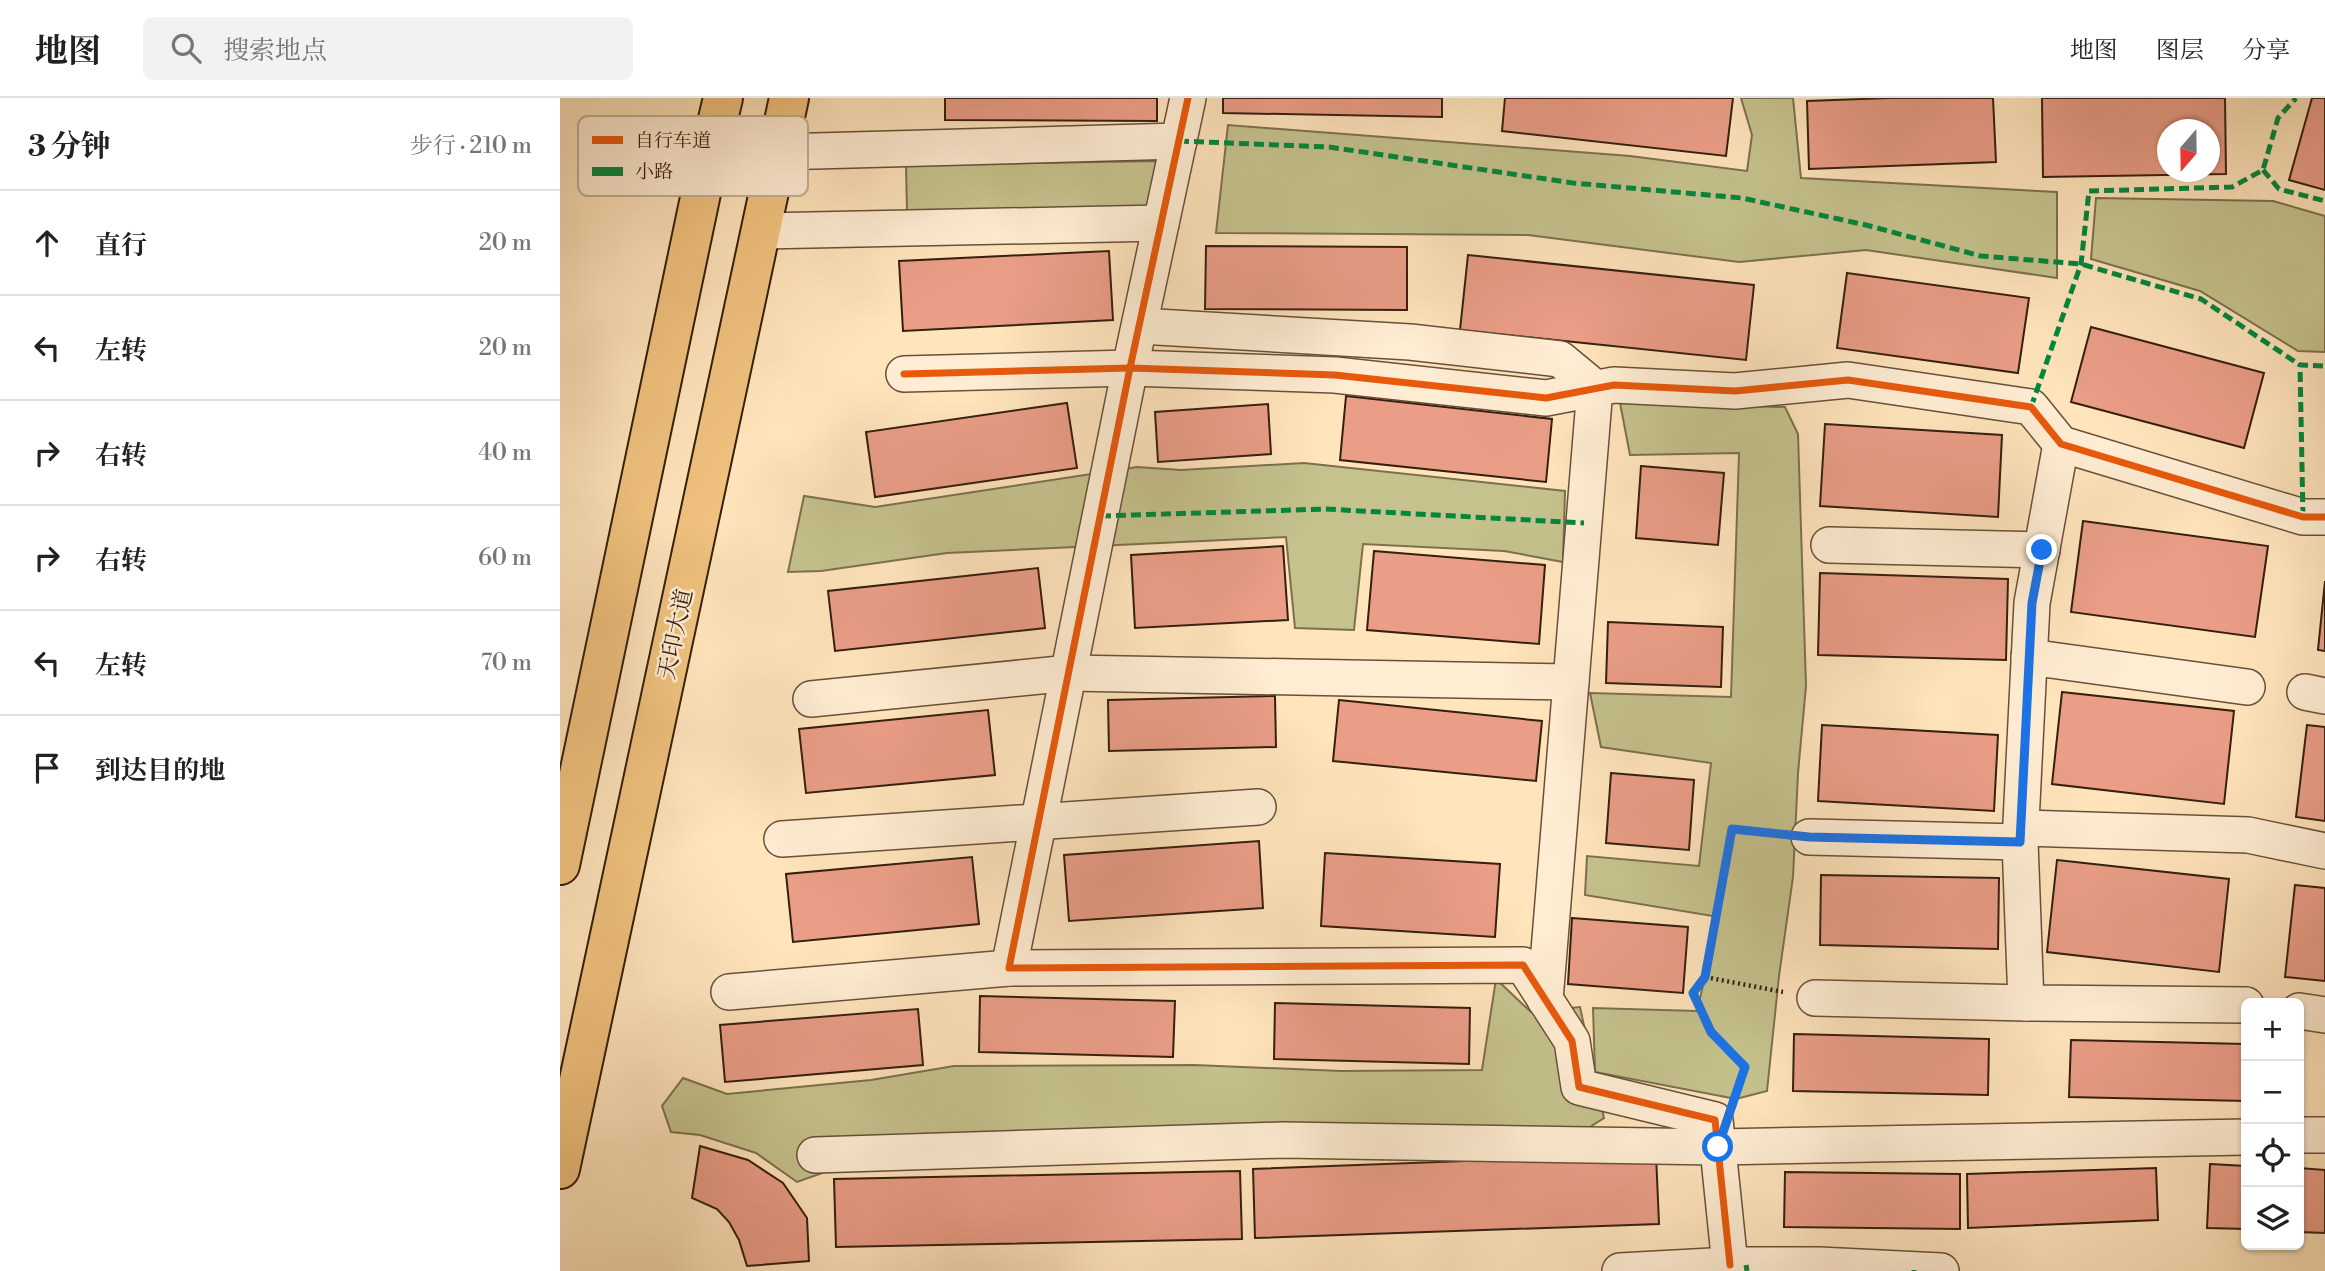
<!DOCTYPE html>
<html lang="zh">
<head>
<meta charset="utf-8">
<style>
	body { margin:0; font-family:"Libre Bodoni","Noto Serif SC",serif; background:#f2f2f2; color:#222 }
	.controls { position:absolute; right:21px; bottom:21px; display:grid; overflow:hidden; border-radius:10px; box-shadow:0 2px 5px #0004 }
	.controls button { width:63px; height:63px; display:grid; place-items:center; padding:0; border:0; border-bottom:2px solid #e0e0e0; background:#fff; color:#222; font:35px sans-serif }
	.compass { position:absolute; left:1597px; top:21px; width:63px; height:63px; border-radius:50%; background:#fff; box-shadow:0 2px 5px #0004; rotate:200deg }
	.stop { position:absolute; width:21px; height:21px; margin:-16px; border:5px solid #1a73e8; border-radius:50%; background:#fff }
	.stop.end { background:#1a73e8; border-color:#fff; box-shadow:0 2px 7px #0008 }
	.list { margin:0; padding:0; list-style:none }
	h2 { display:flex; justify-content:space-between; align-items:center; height:91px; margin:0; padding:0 28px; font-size:30px }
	h2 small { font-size:23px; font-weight:400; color:#767676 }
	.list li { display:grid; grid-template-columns:46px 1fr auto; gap:21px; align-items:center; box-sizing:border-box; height:105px; padding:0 28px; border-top:2px solid #e0e0e0 }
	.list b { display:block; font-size:26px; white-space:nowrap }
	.list em { font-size:23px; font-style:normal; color:#767676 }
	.icon { flex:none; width:38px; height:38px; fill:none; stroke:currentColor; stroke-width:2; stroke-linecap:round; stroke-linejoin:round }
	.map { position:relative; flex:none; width:1765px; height:1173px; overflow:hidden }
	header { display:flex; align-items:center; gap:42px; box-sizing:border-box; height:98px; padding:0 35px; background:#fff; border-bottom:2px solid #e0e0e0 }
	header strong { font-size:33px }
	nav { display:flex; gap:38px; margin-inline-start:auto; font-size:24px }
	.search { width:490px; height:63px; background:#f2f2f2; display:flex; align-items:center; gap:18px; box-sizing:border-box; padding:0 24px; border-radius:10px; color:#767676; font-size:26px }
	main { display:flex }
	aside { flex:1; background:#fff }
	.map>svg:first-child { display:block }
	.green { fill:#c5c28d; stroke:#7d704e; stroke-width:2 }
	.building { fill:#ea9d87; stroke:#351f0e; stroke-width:2; fill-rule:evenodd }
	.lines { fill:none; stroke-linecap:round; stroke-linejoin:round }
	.minor-casing { stroke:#68503a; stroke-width:38 }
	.primary-casing { stroke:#351f0e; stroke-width:42 }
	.path { stroke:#351f0e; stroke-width:4.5; stroke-dasharray:2 3.5; stroke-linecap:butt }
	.minor { stroke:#ffedd3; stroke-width:35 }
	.primary { stroke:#f0c27e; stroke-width:38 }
	.quiet { stroke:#00873e; stroke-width:5; stroke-dasharray:10 5; stroke-linecap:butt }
	.cycleway-casing { stroke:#ffedd3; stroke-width:11 }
	.cycleway { stroke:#e8590c; stroke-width:7 }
	.route { stroke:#1a73e8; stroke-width:9 }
	.labels { text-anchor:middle; stroke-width:5; stroke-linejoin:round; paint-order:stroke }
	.street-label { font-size:23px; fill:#351f0e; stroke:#ffedd3 }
	.key { fill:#ffedd3; stroke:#c2af98; stroke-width:2 }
	.key-label { font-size:19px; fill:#351f0e }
</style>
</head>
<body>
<header>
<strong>地图</strong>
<div class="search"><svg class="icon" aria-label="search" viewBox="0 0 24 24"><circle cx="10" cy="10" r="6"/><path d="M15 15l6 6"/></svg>搜索地点</div>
<nav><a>地图</a><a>图层</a><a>分享</a></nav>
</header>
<main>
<aside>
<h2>3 分钟<small>步行 · 210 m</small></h2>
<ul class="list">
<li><svg class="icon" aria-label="ahead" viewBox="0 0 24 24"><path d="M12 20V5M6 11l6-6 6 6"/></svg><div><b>直行</b></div><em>20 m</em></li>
<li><svg class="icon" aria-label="left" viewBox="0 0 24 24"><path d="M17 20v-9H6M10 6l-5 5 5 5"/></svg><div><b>左转</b></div><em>20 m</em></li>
<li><svg class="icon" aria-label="right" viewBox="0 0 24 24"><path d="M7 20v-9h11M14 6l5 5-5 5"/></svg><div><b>右转</b></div><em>40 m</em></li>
<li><svg class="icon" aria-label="right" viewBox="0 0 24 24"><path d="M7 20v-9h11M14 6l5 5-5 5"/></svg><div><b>右转</b></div><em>60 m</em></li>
<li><svg class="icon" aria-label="left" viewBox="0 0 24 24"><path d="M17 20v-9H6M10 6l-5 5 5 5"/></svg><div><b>左转</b></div><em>70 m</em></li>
<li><svg class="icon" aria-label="arrive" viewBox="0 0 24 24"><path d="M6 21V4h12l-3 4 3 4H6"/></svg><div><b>到达目的地</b></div></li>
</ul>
</aside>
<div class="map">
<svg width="1765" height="1173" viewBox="0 0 1765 1173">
	<rect width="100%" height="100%" fill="#ffe4bc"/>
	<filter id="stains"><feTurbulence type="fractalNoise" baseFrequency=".00286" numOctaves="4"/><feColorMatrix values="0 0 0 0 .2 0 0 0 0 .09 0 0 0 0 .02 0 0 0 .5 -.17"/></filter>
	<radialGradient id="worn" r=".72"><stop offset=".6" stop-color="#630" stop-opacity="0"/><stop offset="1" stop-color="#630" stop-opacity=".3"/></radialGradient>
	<g class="green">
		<polygon points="1181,0 1233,0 1241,80 1497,94 1497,180 1306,152 1179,164 968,137 656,135 668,27 1070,58 1187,73 1192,37"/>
		<polygon points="597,63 597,109 347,113 346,67"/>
		<polygon points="1536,100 1713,103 1765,118 1765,254 1738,253 1640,193 1531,161"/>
		<polygon points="1060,305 1225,309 1238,336 1246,588 1238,675 1233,779 1219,878 1207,993 1176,1001 1035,974 1033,910 1137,913 1159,819 1025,797 1027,758 1139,768 1151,665 1041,649 1030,595 1171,599 1179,355 1070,357"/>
		<polygon points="744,365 1005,393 1003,464 944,453 803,446 794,532 735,530 726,439 387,455 261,473 228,474 244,398 315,409 577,369 621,372"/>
		<polygon points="936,881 971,914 1020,909 1044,1020 1014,1039 268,1073 237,1084 196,1055 140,1037 111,1034 102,1008 123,980 167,996 311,982 394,968 634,967 781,973 922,972"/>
	</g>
	<g class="building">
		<polygon points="385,0 597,0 597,23 385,22"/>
		<polygon points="663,0 882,0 882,19 663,15"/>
		<polygon points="945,0 1173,0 1166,58 942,33"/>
		<polygon points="1330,0 1433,0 1436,64 1249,71 1247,3"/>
		<path d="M1482,0h183l1,76 -183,3zM1608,32h42v42h-42z"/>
		<polygon points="1752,0 1765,0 1765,92 1729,82"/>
		<polygon points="646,148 847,149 847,212 645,211"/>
		<polygon points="549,153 553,222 343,233 339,163"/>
		<polygon points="908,157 1194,187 1186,262 900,232"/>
		<polygon points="1287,175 1469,200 1458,275 1277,250"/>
		<polygon points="1531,229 1704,275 1684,350 1511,304"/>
		<polygon points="786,298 992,321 986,384 780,362"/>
		<polygon points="507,305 517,370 315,399 306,334"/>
		<polygon points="708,306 711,356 598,364 595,314"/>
		<polygon points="1265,326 1442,337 1438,419 1260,408"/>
		<polygon points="1081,368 1164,375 1158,447 1076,440"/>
		<polygon points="1523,423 1708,448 1695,539 1511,514"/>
		<polygon points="723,448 728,522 575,530 571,457"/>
		<polygon points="814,453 985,467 979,546 807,532"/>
		<polygon points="478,470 485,530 275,553 268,493"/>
		<polygon points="1260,475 1448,481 1446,562 1258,557"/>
		<polygon points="1765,483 1765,553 1758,552"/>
		<polygon points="1048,524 1163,529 1161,589 1046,585"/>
		<polygon points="1502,594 1674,613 1664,706 1492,686"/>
		<polygon points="715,598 716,649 549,653 548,602"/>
		<polygon points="779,602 982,623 976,683 773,663"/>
		<polygon points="428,612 435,677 246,695 239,631"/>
		<polygon points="1262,627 1438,637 1434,713 1258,703"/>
		<polygon points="1747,627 1765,629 1765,723 1736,719"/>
		<polygon points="1051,675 1134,682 1129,752 1046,745"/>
		<polygon points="699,743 703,810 509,823 504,757"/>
		<polygon points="765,755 940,766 935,839 761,828"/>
		<polygon points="412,759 419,826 233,844 226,776"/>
		<polygon points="1497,762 1669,781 1659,874 1487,854"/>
		<polygon points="1261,777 1439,780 1438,851 1260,847"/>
		<polygon points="1735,787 1765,790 1765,883 1725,879"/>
		<polygon points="1012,820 1128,829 1123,895 1008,886"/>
		<polygon points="420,898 615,903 613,959 419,954"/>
		<polygon points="715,905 910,910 909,966 714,961"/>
		<polygon points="358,911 363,967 165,984 160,927"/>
		<polygon points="1234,936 1429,941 1428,997 1233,993"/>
		<polygon points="1511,942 1686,946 1686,1003 1509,999"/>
		<polygon points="140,1048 188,1062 223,1085 247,1120 249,1163 187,1168 179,1142 169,1124 157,1111 132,1100"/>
		<polygon points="1096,1056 1099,1126 695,1140 693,1071"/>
		<polygon points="1650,1066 1686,1068 1686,1131 1647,1130"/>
		<polygon points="1596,1070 1598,1122 1408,1130 1407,1076"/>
		<polygon points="1739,1070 1765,1072 1765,1135 1739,1134"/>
		<polygon points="680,1073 682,1141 276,1149 274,1081"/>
		<polygon points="1225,1074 1400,1076 1400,1131 1224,1129"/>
	</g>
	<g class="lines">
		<g class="minor-casing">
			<g id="minor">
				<polyline points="628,0 570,270 449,870 963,867 1012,943 1019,989 1155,1022 1170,1167"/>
				<polyline points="218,54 619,43"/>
				<polyline points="202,133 601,125"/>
				<polyline points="580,228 850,244 1000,261 1035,290 985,902"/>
				<polyline points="344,276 570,270 775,277 986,300 1054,287 1175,293 1288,282 1471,309 1501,346 1743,419 1765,419"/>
				<polyline points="1501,346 1472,505 1460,744 1466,905 1686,907"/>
				<polyline points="1269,447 1482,452"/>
				<polyline points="1469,559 1687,589"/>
				<polyline points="1745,594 1765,598"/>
				<polyline points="251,601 510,575 1011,584"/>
				<polyline points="1461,730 1688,737 1765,753"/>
				<polyline points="1249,739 1460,744"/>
				<polyline points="222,741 698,709"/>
				<polyline points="169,894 449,870"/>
				<polyline points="1255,900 1466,905"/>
				<polyline points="1739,913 1765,917"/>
				<polyline points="1739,1037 1765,1037"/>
				<polyline points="255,1057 723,1042 1158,1049 1686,1039"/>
				<polyline points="1060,1173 1170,1167 1259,1167 1381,1173"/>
			</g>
		</g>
		<g class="primary-casing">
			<g id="primary">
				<polyline points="0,767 145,76 163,0"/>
				<polyline points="0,1071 229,0"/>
			</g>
		</g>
		<g class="path">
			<polyline points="1145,879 1173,731 1217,736"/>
			<polyline points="1175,998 1185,969 1151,934 1133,895 1145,879 1223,894"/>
		</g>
		<use href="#minor" class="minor"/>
		<use href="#primary" class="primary"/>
		<g class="quiet">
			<polyline points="619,43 769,49 1013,85 1182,100 1306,127 1421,158 1521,166 1641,201 1740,267"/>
			<polyline points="1703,72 1719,91 1765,103"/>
			<polyline points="1471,309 1521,166 1529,93 1672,89 1703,72 1718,20 1736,0"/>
			<polyline points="541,418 765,411 1024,425"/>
			<polyline points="1743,419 1740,267 1765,268"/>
			<polyline points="1186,1167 1187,1173"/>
			<polyline points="1354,1173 1354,1172"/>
		</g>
		<g class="cycleway-casing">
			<g id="cycleway">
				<polyline points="628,0 570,270 449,870 963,867 1012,943 1019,989 1155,1022 1170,1167"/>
				<polyline points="344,276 570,270 775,277 986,300 1054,287 1175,293 1288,282 1471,309 1501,346 1743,419 1765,419"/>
			</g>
		</g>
		<use href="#cycleway" class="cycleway"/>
	</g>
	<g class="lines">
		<polyline class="route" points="1158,1049 1185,969 1151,934 1133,895 1145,879 1172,731 1249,739 1460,744 1472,505 1482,452"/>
	</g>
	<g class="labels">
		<g class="street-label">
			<text transform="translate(115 536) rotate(-78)" y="8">天印大道</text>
		</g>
	</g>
	<rect x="18" y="18" width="230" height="80" rx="10" class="key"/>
	<rect x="32" y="38" width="31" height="8" fill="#e8590c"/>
	<rect x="32" y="69" width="31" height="9" fill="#00873e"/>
	<g class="key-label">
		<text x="75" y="49">自行车道</text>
		<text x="75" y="80">小路</text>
	</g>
	<rect width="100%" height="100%" filter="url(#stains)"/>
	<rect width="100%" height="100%" fill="url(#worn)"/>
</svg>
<div class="controls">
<button>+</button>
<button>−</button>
<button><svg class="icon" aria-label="locate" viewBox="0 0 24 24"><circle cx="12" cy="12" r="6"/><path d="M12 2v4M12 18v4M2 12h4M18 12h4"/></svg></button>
<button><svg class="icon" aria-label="layers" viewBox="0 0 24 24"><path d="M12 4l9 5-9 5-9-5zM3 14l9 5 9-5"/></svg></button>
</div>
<svg class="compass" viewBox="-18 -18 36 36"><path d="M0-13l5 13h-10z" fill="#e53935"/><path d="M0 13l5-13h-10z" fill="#767676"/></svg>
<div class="stop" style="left:1158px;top:1049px"></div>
<div class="stop end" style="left:1482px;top:452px"></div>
</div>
</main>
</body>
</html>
